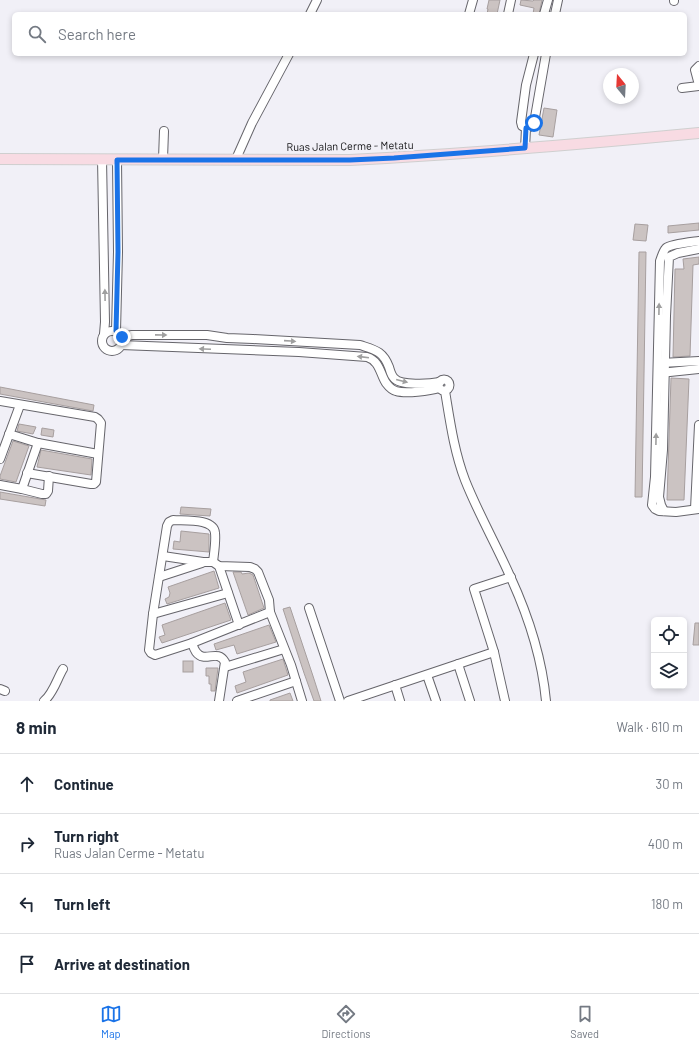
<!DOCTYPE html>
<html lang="en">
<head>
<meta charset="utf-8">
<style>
	body { margin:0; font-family:Barlow,sans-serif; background:#f6f6f7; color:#1f2937 }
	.controls { position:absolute; right:12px; bottom:12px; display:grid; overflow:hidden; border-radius:6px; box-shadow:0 2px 6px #0003 }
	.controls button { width:36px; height:36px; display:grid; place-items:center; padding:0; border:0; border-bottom:1px solid #e0e1e3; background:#fff; color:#1f2937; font:20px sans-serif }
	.compass { position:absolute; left:603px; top:68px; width:36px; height:36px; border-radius:50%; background:#fff; box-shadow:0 2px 6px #0003; rotate:342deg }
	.stop { position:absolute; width:12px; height:12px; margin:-9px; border:3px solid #1a73e8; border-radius:50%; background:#fff }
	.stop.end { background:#1a73e8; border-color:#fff; box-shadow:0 1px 4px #0008 }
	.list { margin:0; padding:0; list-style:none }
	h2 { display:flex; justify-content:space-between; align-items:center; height:52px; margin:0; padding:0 16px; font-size:17px }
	h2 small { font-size:13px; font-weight:400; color:#747a83 }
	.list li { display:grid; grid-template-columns:26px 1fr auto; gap:12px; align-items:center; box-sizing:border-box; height:60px; padding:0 16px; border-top:1px solid #e0e1e3 }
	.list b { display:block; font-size:15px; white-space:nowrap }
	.list p { margin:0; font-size:13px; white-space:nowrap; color:#747a83 }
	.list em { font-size:13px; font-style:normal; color:#747a83 }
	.icon { flex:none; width:22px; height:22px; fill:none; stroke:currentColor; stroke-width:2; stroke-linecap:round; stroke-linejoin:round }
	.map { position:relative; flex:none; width:699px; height:701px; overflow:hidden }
	.search { position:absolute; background:#fff; box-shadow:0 2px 6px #0003; left:12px; right:12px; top:12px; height:44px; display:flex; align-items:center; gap:10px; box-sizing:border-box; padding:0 14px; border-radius:6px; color:#747a83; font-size:15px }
	.sheet { height:292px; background:#fff }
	nav { display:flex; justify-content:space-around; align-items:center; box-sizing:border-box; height:56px; border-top:1px solid #e0e1e3; background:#fff; font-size:11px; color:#747a83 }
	nav a { display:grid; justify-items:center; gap:2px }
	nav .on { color:#1a73e8 }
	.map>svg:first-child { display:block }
	.building { fill:#cbc3c2; stroke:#a79f9f }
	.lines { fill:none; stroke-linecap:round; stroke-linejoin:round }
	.minor-casing { stroke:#66656b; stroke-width:10 }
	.major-casing { stroke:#cfcfcf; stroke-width:12 }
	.minor { stroke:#fff; stroke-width:8 }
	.major { stroke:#f8dbe3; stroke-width:10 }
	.oneway { fill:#9f9f9f }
	.route { stroke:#1a73e8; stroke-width:5 }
	.labels { text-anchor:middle; stroke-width:4; stroke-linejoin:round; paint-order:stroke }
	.street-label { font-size:11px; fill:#0e0e10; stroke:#f1f0f7 }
</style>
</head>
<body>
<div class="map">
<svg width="699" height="701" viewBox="0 0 699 701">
	<rect width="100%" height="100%" fill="#f1f0f7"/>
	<g class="building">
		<polygon points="489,0 500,0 497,14 487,14 488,9 487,9"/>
		<polygon points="521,0 533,1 534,0 542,0 539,14 533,14 534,8 520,5"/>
		<polygon points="544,108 557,110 553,137 539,135"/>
		<polygon points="699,223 699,230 668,233 668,226"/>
		<polygon points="635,224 648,225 646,241 633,240"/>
		<polygon points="639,252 646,252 642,497 635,497"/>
		<polygon points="699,257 699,264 693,265 690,356 673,357 675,269 684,269 683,259"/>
		<polygon points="671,378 689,379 684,500 667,500"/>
		<polygon points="0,387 94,405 93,411 0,394"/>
		<polygon points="19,424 36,427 33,434 17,431"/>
		<polygon points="42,428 54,430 53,437 41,435"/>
		<polygon points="13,441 29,446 16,482 0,479 0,476"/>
		<polygon points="41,450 92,459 91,475 37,467"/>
		<polygon points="0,492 46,500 45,506 0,499"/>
		<polygon points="181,507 211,509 210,516 180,514"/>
		<polygon points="181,531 209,534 209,552 173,549 174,541 180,542"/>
		<polygon points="214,571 219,588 167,604 165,599 169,597 170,593 168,587"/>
		<polygon points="233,572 241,572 242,574 249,573 253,575 264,608 248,615"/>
		<polygon points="225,603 231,620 162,643 159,637 165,635 162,625"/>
		<polygon points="290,607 313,676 321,701 314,701 304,673 283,609"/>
		<polygon points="695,623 699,623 699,645 693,645"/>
		<polygon points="269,625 276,642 237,654 234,645 216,650 214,644"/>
		<polygon points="283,659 288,675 237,693 235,686 246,682 243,672"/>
		<rect x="183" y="661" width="10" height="11"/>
		<polygon points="206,668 218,668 215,691 211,691 211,684 209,684 209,676 206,676"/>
		<polygon points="290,693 293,701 270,701 270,700"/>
	</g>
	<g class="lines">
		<g class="minor-casing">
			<g id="minor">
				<polyline points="674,1 674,0"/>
				<polyline points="310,14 317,0"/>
				<polyline points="469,14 473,0"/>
				<polyline points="508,14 511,0"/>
				<polyline points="544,14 548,0"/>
				<polyline points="555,14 558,0"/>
				<polyline points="699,66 695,70 699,85"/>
				<polyline points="682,88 699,86"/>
				<polyline points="526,128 530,127 534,123 546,54"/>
				<polyline points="526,128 522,126 521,122 526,85 534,54"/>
				<polyline points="525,149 526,128"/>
				<polyline points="102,159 105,322 104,334"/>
				<polyline points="163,159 164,131"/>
				<polyline points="236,159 252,123 289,54"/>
				<path d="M699,241c-7,1 -28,3 -33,7 -3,3 -4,8 -6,13l-5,216 -3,28 3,4 4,2 17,1 23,-3"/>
				<circle cx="112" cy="341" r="10"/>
				<polyline points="116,331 118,252 117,160"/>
				<path d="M122,337l10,-2h75l20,3 26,1 107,6c15,5 23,6 29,22 1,3 2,8 5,11 6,8 36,6 46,4"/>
				<path d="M121,345l178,7 68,5c13,4 13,17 19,26 3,4 6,7 10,8 9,3 34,0 43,-3"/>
				<polyline points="661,363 699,361"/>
				<polyline points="660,373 699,369"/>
				<circle cx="444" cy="385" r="5.5"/>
				<path d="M445,391c5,30 9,60 20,89 13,33 31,64 45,96 18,39 32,82 36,125"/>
				<polyline points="0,401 95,417 98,419 101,423 96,482 94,484 91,484 27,473"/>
				<polyline points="9,434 38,443 98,454"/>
				<polyline points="0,459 20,405"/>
				<polyline points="0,485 22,489 42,494 46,494 48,491 49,476"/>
				<polyline points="22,489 38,443"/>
				<polyline points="695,509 699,425"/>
				<polyline points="664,511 661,505 659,497 663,450 666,316 669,257 678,253 699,249"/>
				<polyline points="163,556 203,562 213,562 219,566 250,567 255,569 258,572 269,600 270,612 291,665 302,701"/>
				<path d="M213,562c1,-9 3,-20 2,-29 -1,-15 -31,-12 -42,-13l-4,2 -2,4 -14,88 -4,36 2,3 4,2 37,-12 78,-31"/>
				<polyline points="219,566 239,625"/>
				<polyline points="159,577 202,563"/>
				<polyline points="309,608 340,701"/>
				<polyline points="153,614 228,593"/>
				<path d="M192,643c1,3 2,6 4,9 9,12 21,-4 29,10l-6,39"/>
				<polyline points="458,664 470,701"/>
				<polyline points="225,667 284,649"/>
				<polyline points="427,675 436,701"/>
				<polyline points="395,685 400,701"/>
				<polyline points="0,689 5,691"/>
				<path d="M44,701c9,-7 13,-22 19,-32"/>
				<polyline points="237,701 296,681"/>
				<polyline points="348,701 494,652"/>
				<polyline points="505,701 494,652 474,589 511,577"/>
			</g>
		</g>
		<g class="major-casing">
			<path id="major" d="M0,159l350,1c116,-6 233,-16 349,-27"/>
		</g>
		<use href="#minor" class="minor"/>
		<use href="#major" class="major"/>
	</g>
	<defs><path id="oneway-solid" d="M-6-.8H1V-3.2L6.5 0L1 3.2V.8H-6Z"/></defs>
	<g class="oneway">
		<use href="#oneway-solid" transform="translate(105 295) rotate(-91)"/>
		<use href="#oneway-solid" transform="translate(659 309) rotate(-89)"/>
		<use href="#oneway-solid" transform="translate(161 335) rotate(1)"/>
		<use href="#oneway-solid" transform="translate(290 341) rotate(4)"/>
		<use href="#oneway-solid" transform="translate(205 349) rotate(-177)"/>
		<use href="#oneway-solid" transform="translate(363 357) rotate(-173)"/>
		<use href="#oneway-solid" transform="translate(402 381) rotate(14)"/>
		<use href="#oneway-solid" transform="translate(656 439) rotate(-89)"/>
	</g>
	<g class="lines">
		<polyline class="route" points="122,337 120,334 116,331 118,252 117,160 350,160 394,158 525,148 526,128 530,127 534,123"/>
	</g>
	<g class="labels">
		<g class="street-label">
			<text transform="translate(350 146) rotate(-1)" y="4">Ruas Jalan Cerme - Metatu</text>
		</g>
	</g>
</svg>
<div class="controls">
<button><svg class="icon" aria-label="locate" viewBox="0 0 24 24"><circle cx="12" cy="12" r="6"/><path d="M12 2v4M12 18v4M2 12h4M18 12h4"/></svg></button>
<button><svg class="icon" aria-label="layers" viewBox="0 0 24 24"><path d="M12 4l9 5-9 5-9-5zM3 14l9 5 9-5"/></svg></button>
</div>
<svg class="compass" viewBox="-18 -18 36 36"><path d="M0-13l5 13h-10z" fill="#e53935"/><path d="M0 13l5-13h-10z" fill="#747a83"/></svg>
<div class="stop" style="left:534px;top:123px"></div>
<div class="stop end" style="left:122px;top:337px"></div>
<div class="search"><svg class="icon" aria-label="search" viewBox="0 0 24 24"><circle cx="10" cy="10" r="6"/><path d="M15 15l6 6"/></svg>Search here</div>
</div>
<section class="sheet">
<h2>8 min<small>Walk · 610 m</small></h2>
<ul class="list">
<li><svg class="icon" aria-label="ahead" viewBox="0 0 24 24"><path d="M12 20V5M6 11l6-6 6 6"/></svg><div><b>Continue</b></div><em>30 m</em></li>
<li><svg class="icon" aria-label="right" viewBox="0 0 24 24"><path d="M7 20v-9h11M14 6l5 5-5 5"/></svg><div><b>Turn right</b><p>Ruas Jalan Cerme - Metatu</p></div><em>400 m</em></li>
<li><svg class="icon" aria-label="left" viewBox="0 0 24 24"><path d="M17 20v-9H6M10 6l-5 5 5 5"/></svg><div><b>Turn left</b></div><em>180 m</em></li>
<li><svg class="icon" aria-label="arrive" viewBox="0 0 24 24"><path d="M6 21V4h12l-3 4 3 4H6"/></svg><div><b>Arrive at destination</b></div></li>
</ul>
</section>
<nav>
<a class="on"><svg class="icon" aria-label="map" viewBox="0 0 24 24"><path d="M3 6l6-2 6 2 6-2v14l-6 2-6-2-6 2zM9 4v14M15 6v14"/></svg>Map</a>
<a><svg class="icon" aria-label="directions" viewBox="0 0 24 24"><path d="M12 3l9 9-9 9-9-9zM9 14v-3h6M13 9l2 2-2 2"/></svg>Directions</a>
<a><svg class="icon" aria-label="saved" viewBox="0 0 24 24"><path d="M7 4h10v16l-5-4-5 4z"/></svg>Saved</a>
</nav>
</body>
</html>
